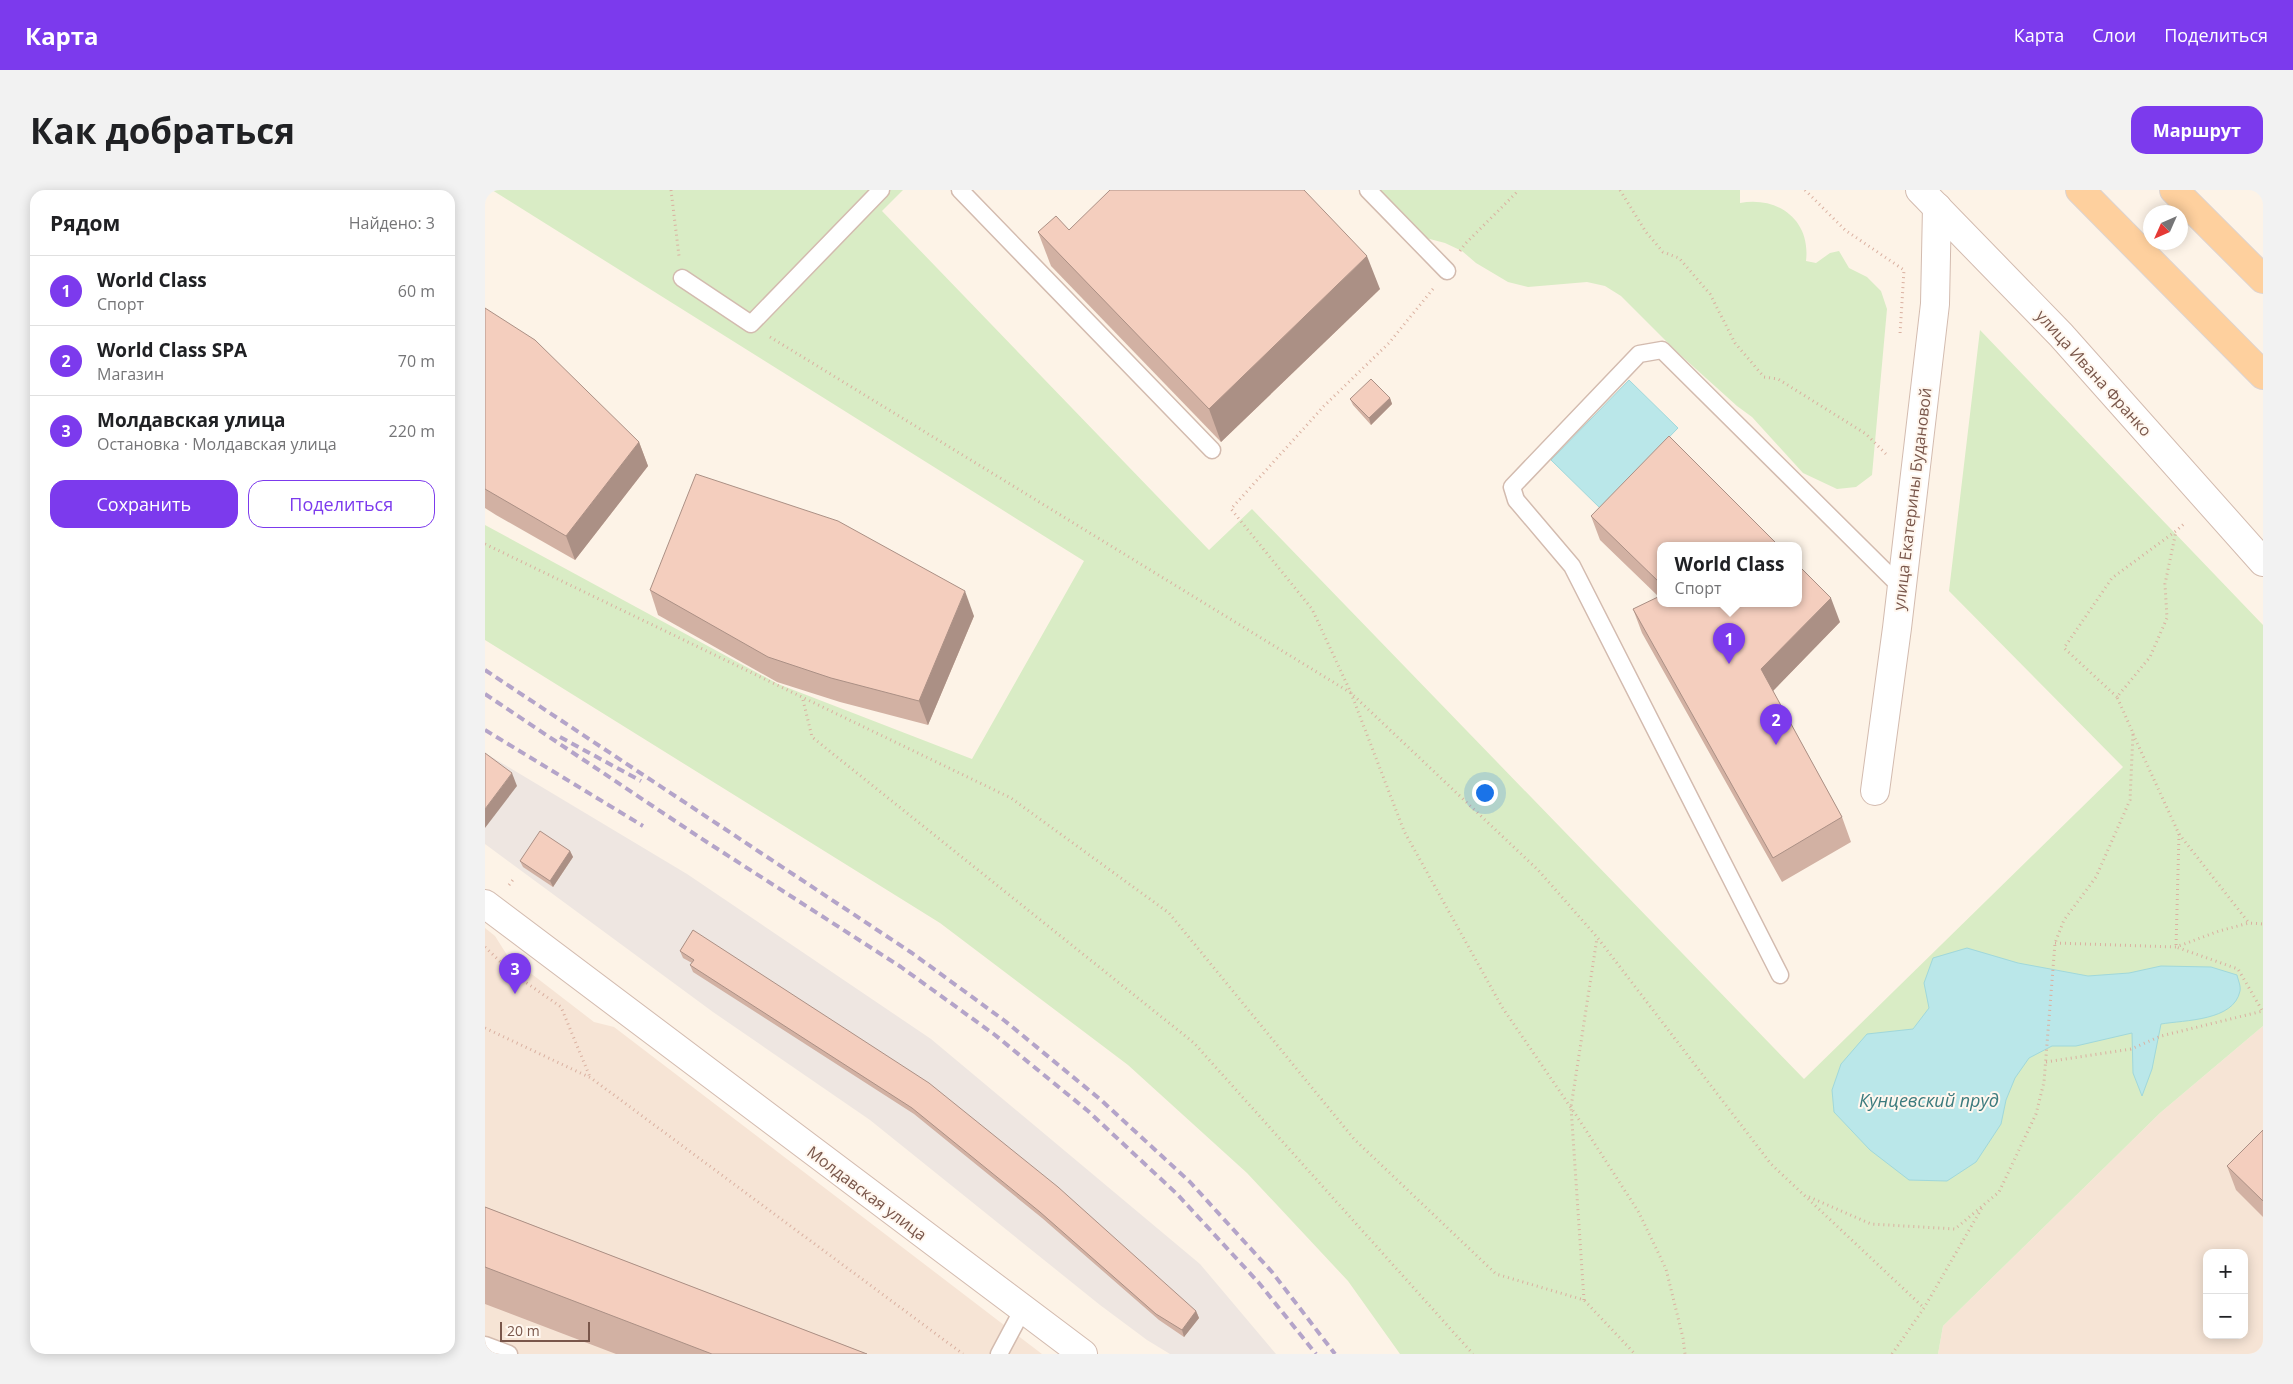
<!DOCTYPE html>
<html lang="ru">
<head>
<meta charset="utf-8">
<style>
	body { margin:0; font-family:"Open Sans",sans-serif; background:#f2f2f2; color:#202124 }
	.controls { position:absolute; right:15px; bottom:15px; display:grid; overflow:hidden; border-radius:10px; box-shadow:0 2px 12px #0003 }
	.controls button { width:45px; height:45px; display:grid; place-items:center; padding:0; border:0; border-bottom:1px solid #e0e0e0; background:#fff; color:#202124; font:25px sans-serif }
	.compass { position:absolute; left:1658px; top:15px; width:45px; height:45px; border-radius:50%; background:#fff; box-shadow:0 2px 12px #0003; rotate:225deg }
	.scale { position:absolute; left:15px; bottom:12px; width:90px; box-sizing:border-box; padding-left:5px; border:2px solid #79564a; border-top:0; font-size:14px; line-height:18px; white-space:nowrap; color:#79564a; -webkit-text-stroke:4px #fff7ef; paint-order:stroke }
	.you { position:absolute; left:999px; top:602px; width:18px; height:18px; margin:-12px; border:4px solid #fff; border-radius:50%; background:#1a73e8; box-shadow:0 0 0 8px #1a73e833 }
	.badge { display:grid; place-items:center; width:32px; height:32px; border-radius:50%; background:#7c3aed; color:#fff; font-size:16px; font-weight:700 }
	.pin { position:absolute; translate:-50% -41px; filter:drop-shadow(0 1px 2px #0008) }
	.pin::after { content:''; position:absolute; top:26px; width:18px; height:15px; background:inherit; clip-path:polygon(0 0,100% 0,50% 100%) }
	.popup { position:absolute; left:1172px; top:352px; width:145px; height:65px; box-sizing:border-box; display:grid; place-content:center; border-radius:10px; background:#fff; filter:drop-shadow(0 1px 4px #0005); font-size:16px; white-space:nowrap; color:#757577 }
	.popup b { font-size:19px; color:#202124 }
	.popup::after { content:''; position:absolute; left:50%; top:100%; margin-left:-10px; border:10px solid transparent; border-top-color:#fff }
	.list { margin:0; padding:0; list-style:none }
	h2 { display:flex; justify-content:space-between; align-items:center; height:65px; margin:0; padding:0 20px; font-size:21px }
	h2 small { font-size:16px; font-weight:400; color:#757577 }
	.list li { display:grid; grid-template-columns:32px 1fr auto; gap:15px; align-items:center; box-sizing:border-box; height:70px; padding:0 20px; border-top:1px solid #e0e0e0 }
	.list b { display:block; font-size:19px; white-space:nowrap }
	.list p { margin:0; font-size:16px; white-space:nowrap; color:#757577 }
	.list em { font-size:16px; font-style:normal; color:#757577 }
	.actions { display:flex; gap:10px; padding:15px 20px }
	.actions a { flex:1; padding:11px 0; border:1px solid #7c3aed; border-radius:15px; text-align:center; font-size:18px; color:#7c3aed }
	.actions .main { background:#7c3aed; color:#fff }
	.map { position:relative; flex:none; width:1778px; height:1164px; overflow:hidden; border-radius:15px }
	header { display:flex; align-items:center; gap:30px; box-sizing:border-box; height:70px; padding:0 25px; background:#7c3aed; color:#fff }
	header strong { font-size:24px }
	nav { display:flex; gap:28px; margin-inline-start:auto; font-size:18px }
	.intro { display:flex; align-items:center; justify-content:space-between; box-sizing:border-box; height:120px; padding:0 30px }
	h1 { margin:0; font-size:35px }
	.button { padding:12px 22px; border-radius:15px; background:#7c3aed; color:#fff; font-size:18px; font-weight:700 }
	main { display:flex; gap:30px; padding:0 30px }
	aside { flex:1; background:#fff; border-radius:15px; box-shadow:0 2px 12px #0003 }
	.map>svg:first-child { display:block }
	.residential { fill:#f6e4d5; fill-rule:evenodd }
	.industrial { fill:#eee6e1 }
	.green { fill:#d9ecc5 }
	.water { fill:#bae7e9; stroke:#a0d8db }
	.lines { fill:none; stroke-linecap:round; stroke-linejoin:round }
	.service-casing { stroke:#d3bbaf; stroke-width:19 }
	.minor-casing { stroke:#d3bbaf; stroke-width:30 }
	.tertiary-casing { stroke:#d3bbaf; stroke-width:30 }
	.primary-casing { stroke:#dcd3d0; stroke-width:30 }
	.path { stroke:#dab0a0; stroke-width:3; stroke-dasharray:1 4; stroke-linecap:butt }
	.service { stroke:#fff; stroke-width:16 }
	.minor { stroke:#fff; stroke-width:28 }
	.tertiary { stroke:#fff; stroke-width:28 }
	.primary { stroke:#fed09e; stroke-width:28 }
	.rail { stroke:#b4a4c9; stroke-width:4; stroke-dasharray:8 5; stroke-linecap:butt }
	.wall { fill:#d2b1a3 }
	.shaded-wall { fill:#ab9085 }
	.building { fill:#f4cebe; stroke:#ab9085 }
	.labels { text-anchor:middle; stroke-width:4; stroke-linejoin:round; paint-order:stroke }
	.street-label { font-size:16px; fill:#79564a; stroke:#fff7ef }
	.water-label { font-size:18px; font-style:italic; fill:#3c7b7e; stroke:#fff7ef }
</style>
</head>
<body>
<header>
<strong>Карта</strong>
<nav><a>Карта</a><a>Слои</a><a>Поделиться</a></nav>
</header>
<div class="intro"><h1>Как добраться</h1><a class="button">Маршрут</a></div>
<main>
<aside>
<h2>Рядом<small>Найдено: 3</small></h2>
<ul class="list">
<li><span class="badge">1</span><div><b>World Class</b><p>Спорт</p></div><em>60 m</em></li>
<li><span class="badge">2</span><div><b>World Class SPA</b><p>Магазин</p></div><em>70 m</em></li>
<li><span class="badge">3</span><div><b>Молдавская улица</b><p>Остановка · Молдавская улица</p></div><em>220 m</em></li>
</ul>
<div class="actions"><a class="main">Сохранить</a><a>Поделиться</a></div>
</aside>
<div class="map">
<svg width="1778" height="1164" viewBox="0 0 1778 1164">
	<rect width="100%" height="100%" fill="#fdf3e7"/>
	<g class="residential">
		<polygon points="0,738 10,746 22,765 109,832 129,837 557,1164 0,1164"/>
		<path d="M1778,836v328h-325l5,-28 217,-213zM1722,1063h37v82h-37z"/>
	</g>
	<polygon class="industrial" points="0,563 202,684 446,849 715,1074 791,1164 685,1164 662,1150 615,1115 385,930 228,822 0,654"/>
	<g class="green">
		<polygon points="7,0 418,0 397,21 724,360 767,319 1319,889 1638,577 1464,401 1495,140 1778,435 1778,836 1675,923 1458,1136 1453,1164 915,1164 863,1091 762,983 643,875 455,733 0,450 0,335 293,494 487,569 599,371"/>
		<path d="M888,0h367v13c38,-7 71,17 66,58l10,2 14,-10 9,-2 10,17 18,9 14,14 6,18 -15,166 -16,12 -19,2 -34,-16 -51,-56 -15,-11 -61,-55 -55,-55 -16,-10 -18,-4 -59,5 -20,-5 -32,-19 -14,-12 -17,-8 -19,-5z"/>
	</g>
	<g class="water">
		<polygon points="1144,190 1193,238 1115,318 1066,270"/>
		<path d="M1482,758l51,15 70,13 41,-3 32,-7 50,1 26,8c1,5 4,11 3,16 -6,30 -55,29 -79,33l-9,45 -10,27 -9,-23 -1,-40 -56,13h-24l-23,12 -14,20 -9,22 -5,24 -25,38 -29,19 -38,-1 -39,-30 -36,-38 -2,-22 9,-26 26,-30 46,-5 16,-21 -5,-25 9,-25z"/>
	</g>
	<g class="lines">
		<g class="service-casing">
			<g id="service">
				<polyline points="475,0 727,260"/>
				<polyline points="883,0 962,81"/>
				<polyline points="197,88 266,134 396,0"/>
				<polyline points="1295,785 1087,376 1031,310 1027,297 1154,164 1177,160 1417,398"/>
				<polyline points="0,1155 24,1164"/>
				<polyline points="514,1164 538,1119"/>
			</g>
		</g>
		<g class="minor-casing">
			<polyline id="minor" points="1390,601 1412,438 1450,114 1452,17"/>
		</g>
		<g class="tertiary-casing">
			<g id="tertiary">
				<polyline points="1435,0 1576,145 1778,372"/>
				<polyline points="0,714 598,1164"/>
			</g>
		</g>
		<g class="primary-casing">
			<g id="primary">
				<polyline points="1595,0 1778,185"/>
				<polyline points="1689,0 1778,89"/>
			</g>
		</g>
		<g class="path">
			<polyline points="186,0 194,66"/>
			<polyline points="1135,0 1161,42 1178,62 1194,68 1225,104 1250,153 1279,187 1293,189 1381,244 1403,266"/>
			<polyline points="1320,0 1360,40 1419,80 1415,144"/>
			<polyline points="975,61 980,54 1034,0"/>
			<polyline points="948,99 904,153 839,216 746,319 827,419 866,503 919,641 1017,817 1093,928 1153,1021 1181,1079 1198,1148 1200,1164"/>
			<polyline points="285,147 866,503 1053,680 1112,747 1286,974 1439,1118"/>
			<polyline points="0,354 526,608 684,723 869,949 1011,1084 1099,1110 1150,1164"/>
			<polyline points="1632,507 1579,458 1627,388 1691,341 1701,332"/>
			<polyline points="318,510 327,547 709,853 988,1164"/>
			<polyline points="1648,544 1694,644 1764,733"/>
			<polyline points="1694,644 1691,757 1753,779 1778,822"/>
			<polyline points="24,695 30,687"/>
			<polyline points="1570,753 1691,757 1734,741 1764,733 1778,734"/>
			<polyline points="0,757 26,782 76,817 105,887"/>
			<polyline points="0,838 106,888 478,1164"/>
			<polyline points="1561,872 1646,859 1676,846 1778,821"/>
			<polyline points="1324,1007 1386,1034 1470,1039 1514,1002 1551,924 1559,892 1570,753 1579,730 1611,687 1645,610 1648,543 1632,507 1665,467 1682,428 1680,394 1691,341"/>
			<polyline points="1099,1110 1086,917 1112,748"/>
			<polyline points="1407,1164 1439,1118 1498,1016"/>
		</g>
		<use href="#service" class="service"/>
		<use href="#minor" class="minor"/>
		<use href="#tertiary" class="tertiary"/>
		<use href="#primary" class="primary"/>
		<g class="rail">
			<polyline points="0,480 427,763 520,831 616,910 705,992 787,1082 850,1164"/>
			<polyline points="0,504 214,647 416,777 510,845 603,921 692,1004 774,1093 831,1164"/>
			<polyline points="0,540 158,636"/>
			<polyline points="75,547 156,591"/>
		</g>
	</g>
	<g class="wall">
		<polygon points="584,40 895,99 736,252 566,76 553,42"/>
		<polygon points="0,118 154,252 163,276 90,370 11,325 0,318"/>
		<polygon points="905,208 907,214 886,235 868,215 865,209"/>
		<polygon points="1106,326 1175,355 1175,413 1355,432 1288,501 1357,627 1366,652 1297,692 1157,443 1148,419 1174,407 1115,350"/>
		<polygon points="165,400 489,426 443,535 355,512 292,492 173,425"/>
		<polygon points="85,661 88,667 68,697 38,677 35,671"/>
		<polygon points="208,740 711,1121 714,1128 699,1147 674,1130 557,1028 429,924 208,782 205,775 207,773 198,768 195,761"/>
		<polygon points="1778,940 1778,1027 1751,1000 1742,976"/>
		<polygon points="0,1017 382,1164 131,1164 0,1114"/>
	</g>
	<g class="shaded-wall">
		<polygon points="882,66 895,99 736,252 724,219"/>
		<polygon points="905,208 907,214 886,235 884,228"/>
		<polygon points="154,252 163,276 90,370 81,346"/>
		<polygon points="480,401 489,426 443,535 434,511"/>
		<polygon points="1346,408 1355,432 1285,504 1276,479"/>
		<polygon points="27,583 32,596 0,638 0,619"/>
		<polygon points="85,661 88,667 68,697 65,691"/>
		<polygon points="711,1121 714,1128 699,1147 697,1140"/>
	</g>
	<g class="building">
		<polygon points="625,0 819,0 882,66 724,219 553,42 571,26 584,40"/>
		<polygon points="0,118 50,150 154,252 81,346 0,299"/>
		<polygon points="886,189 905,208 884,228 865,209"/>
		<polygon points="1184,246 1293,355 1175,355 1175,393 1106,326"/>
		<polygon points="211,284 353,331 480,401 434,511 346,488 283,467 165,400"/>
		<polygon points="1313,375 1346,408 1276,479 1357,627 1288,668 1148,419 1175,406 1175,413 1313,413"/>
		<polygon points="0,563 27,583 0,619"/>
		<polygon points="55,641 85,661 65,691 35,671"/>
		<polygon points="208,740 444,893 573,997 711,1121 697,1140 671,1124 555,1022 427,918 205,775 209,770 195,761"/>
		<polygon points="1778,940 1778,1011 1742,976"/>
		<polygon points="0,1017 382,1164 227,1164 0,1077"/>
	</g>
	<g class="labels">
		<g class="street-label">
			<text transform="translate(1609 183) rotate(48)" y="6">улица Ивана Франко</text>
			<text transform="translate(1427 309) rotate(-83)" y="6">улица Екатерины Будановой</text>
			<text transform="translate(382 1003) rotate(37)" y="6">Молдавская улица</text>
		</g>
		<g class="water-label">
			<text x="1444" y="917">Кунцевский пруд</text>
		</g>
	</g>
</svg>
<div class="controls">
<button>+</button>
<button>−</button>
</div>
<svg class="compass" viewBox="-18 -18 36 36"><path d="M0-13l5 13h-10z" fill="#e53935"/><path d="M0 13l5-13h-10z" fill="#757577"/></svg>
<div class="scale">20 m</div>
<div class="you"></div>
<div class="pin badge" style="left:1244px;top:474px">1</div>
<div class="popup"><b>World Class</b>Спорт</div>
<div class="pin badge" style="left:1291px;top:555px">2</div>
<div class="pin badge" style="left:30px;top:804px">3</div>
</div>
</main>
</body>
</html>
